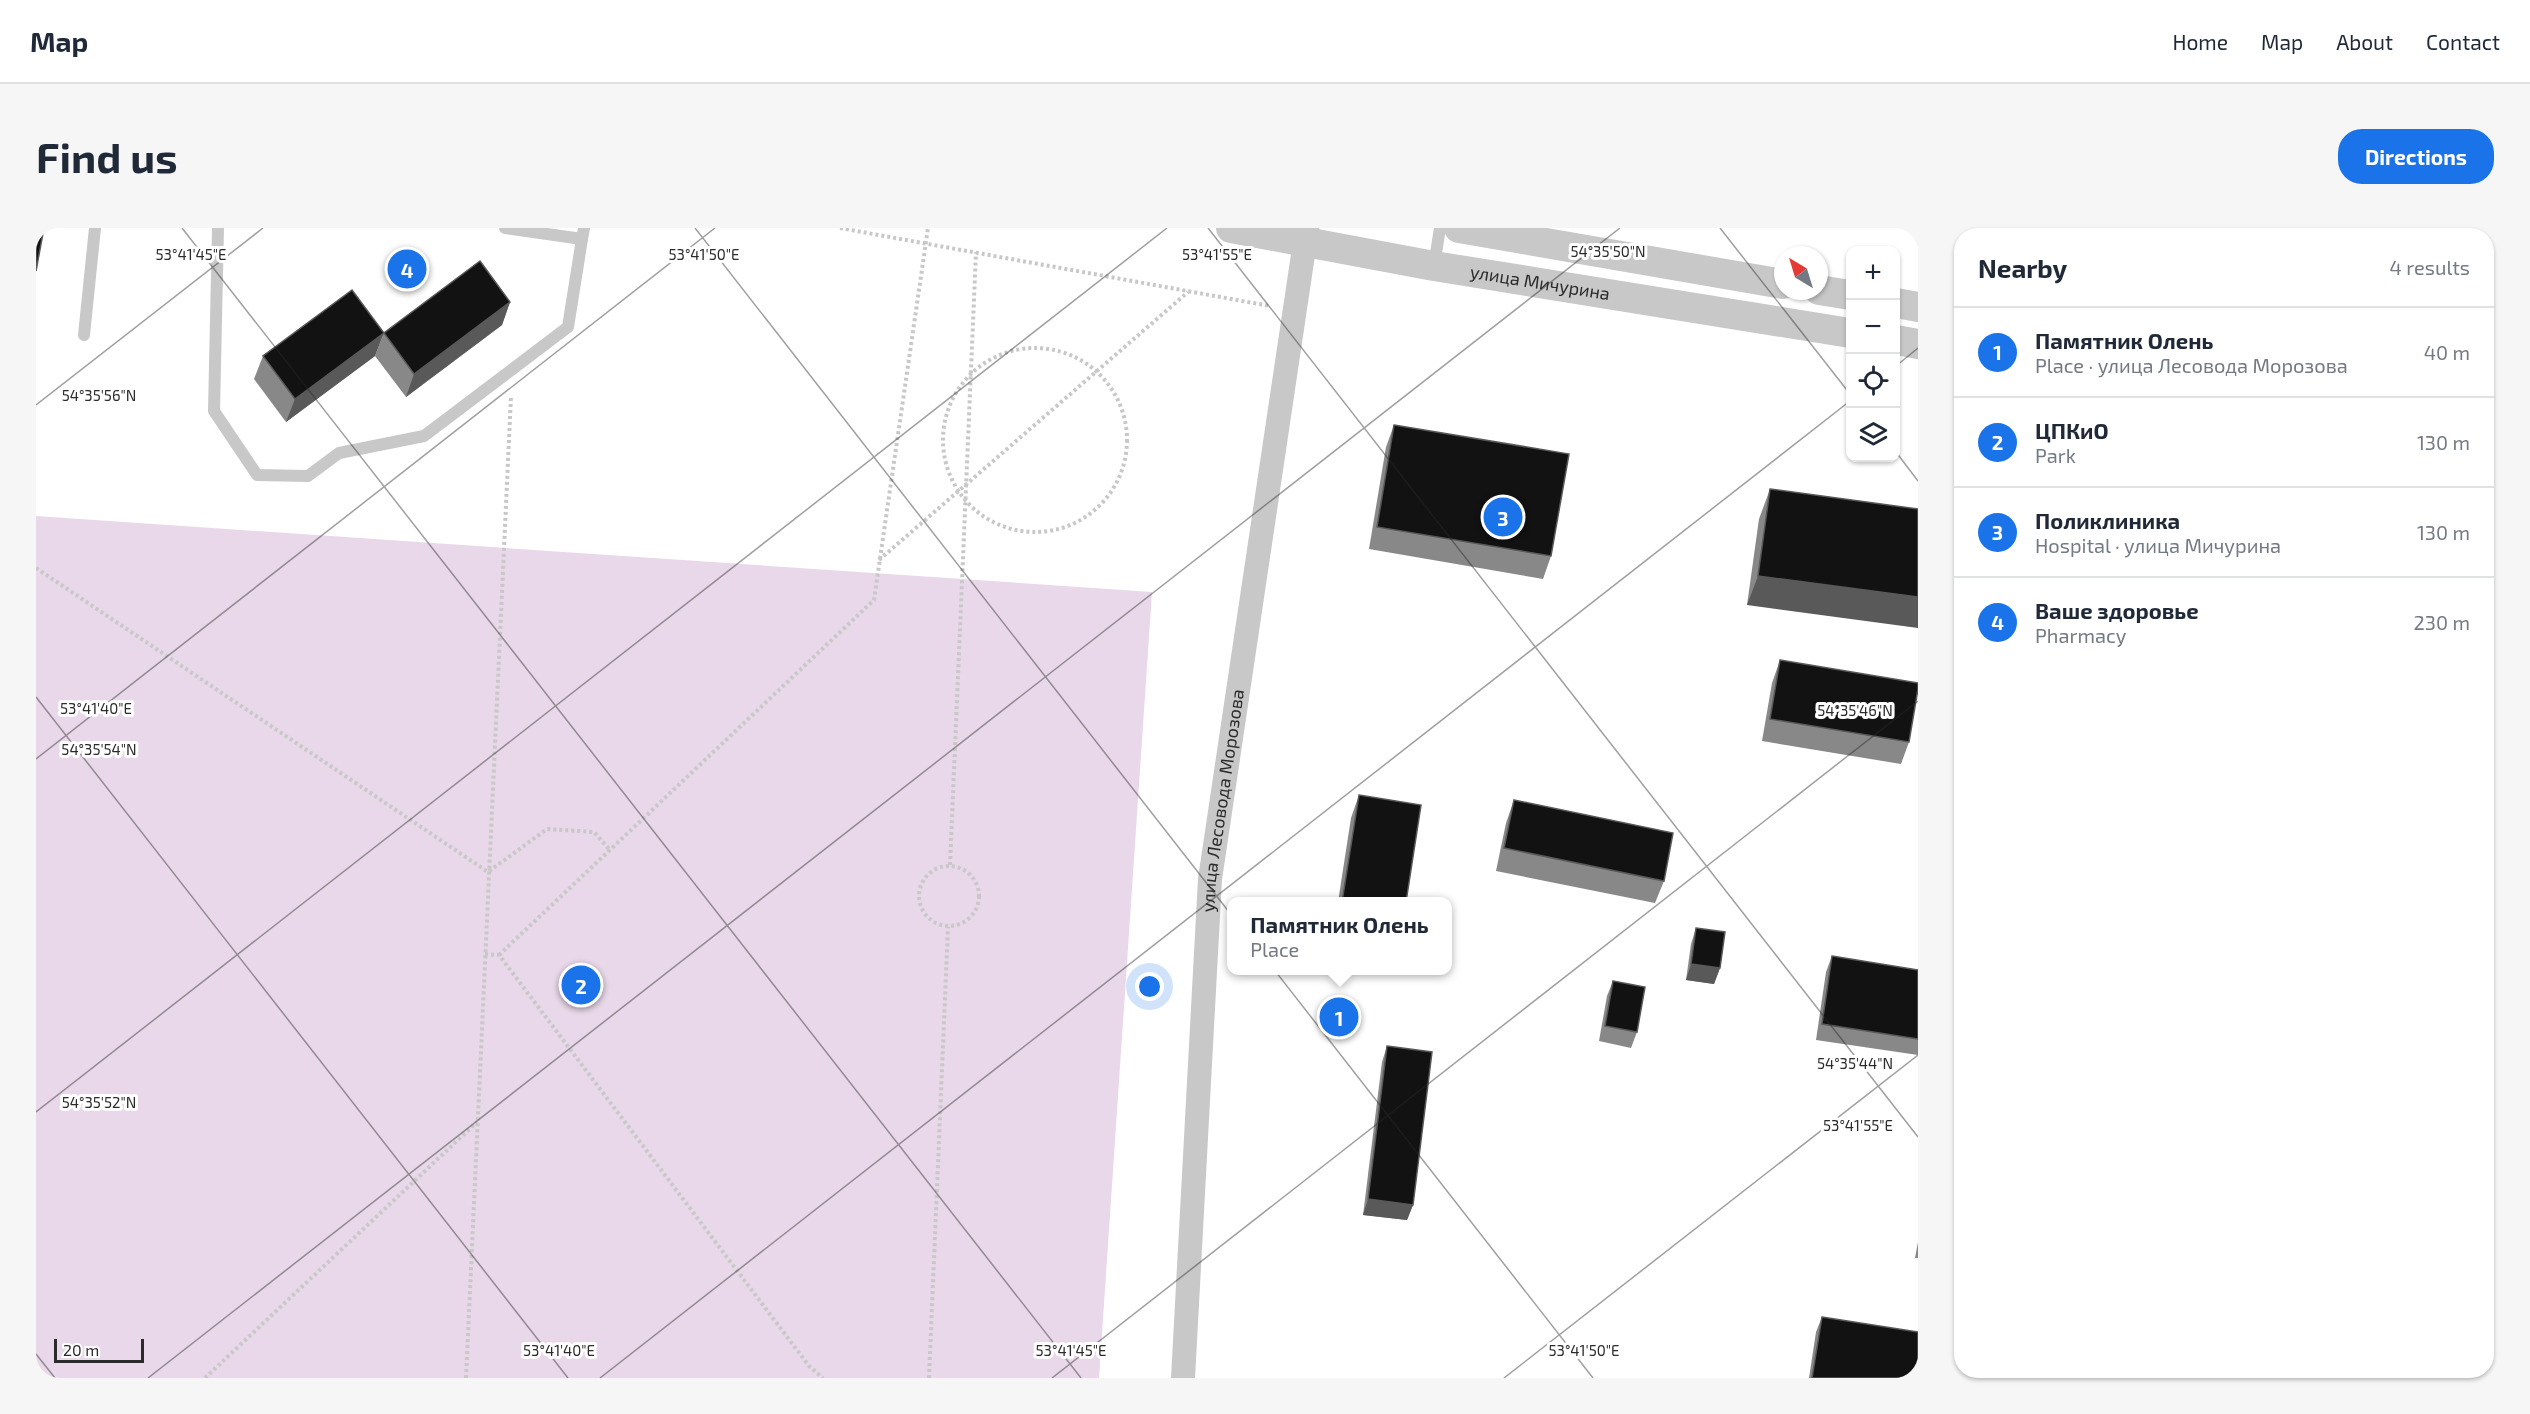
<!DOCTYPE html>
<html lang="en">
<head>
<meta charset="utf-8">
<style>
	body { margin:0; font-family:"Exo 2",sans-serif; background:#f6f6f7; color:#1f2937 }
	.controls { position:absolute; right:18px; top:18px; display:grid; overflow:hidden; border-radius:12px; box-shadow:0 2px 4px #0004 }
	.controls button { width:54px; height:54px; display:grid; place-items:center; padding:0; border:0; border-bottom:2px solid #e0e1e3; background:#fff; color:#1f2937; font:30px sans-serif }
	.compass { position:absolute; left:1738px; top:18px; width:54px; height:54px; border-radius:50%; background:#fff; box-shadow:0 2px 4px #0004; rotate:322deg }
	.scale { position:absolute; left:18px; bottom:15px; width:90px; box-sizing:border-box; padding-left:6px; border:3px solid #2b2b2b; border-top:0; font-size:16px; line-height:21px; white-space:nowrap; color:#2b2b2b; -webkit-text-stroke:4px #fff; paint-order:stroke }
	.you { position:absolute; left:1114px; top:759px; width:21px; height:21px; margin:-15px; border:4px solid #fff; border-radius:50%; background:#1a73e8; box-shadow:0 0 0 9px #1a73e833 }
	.badge { display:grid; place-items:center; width:39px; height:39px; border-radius:50%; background:#1a73e8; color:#fff; font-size:20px; font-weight:700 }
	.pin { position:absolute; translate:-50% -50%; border:3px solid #fff; box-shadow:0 2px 6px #0006 }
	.popup { position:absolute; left:1191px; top:669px; width:225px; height:78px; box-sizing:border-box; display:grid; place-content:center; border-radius:12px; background:#fff; filter:drop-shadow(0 2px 4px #0005); font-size:20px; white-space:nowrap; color:#747a83 }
	.popup b { font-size:22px; color:#1f2937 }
	.popup::after { content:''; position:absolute; left:50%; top:100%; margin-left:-12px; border:12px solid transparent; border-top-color:#fff }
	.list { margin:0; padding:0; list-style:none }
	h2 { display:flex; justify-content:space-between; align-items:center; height:78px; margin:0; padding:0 24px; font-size:26px }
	h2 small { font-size:20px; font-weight:400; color:#747a83 }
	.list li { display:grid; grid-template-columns:39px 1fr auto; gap:18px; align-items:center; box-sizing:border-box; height:90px; padding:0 24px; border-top:2px solid #e0e1e3 }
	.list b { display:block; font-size:22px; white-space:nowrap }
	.list p { margin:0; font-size:20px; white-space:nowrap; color:#747a83 }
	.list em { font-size:20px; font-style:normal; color:#747a83 }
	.icon { flex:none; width:33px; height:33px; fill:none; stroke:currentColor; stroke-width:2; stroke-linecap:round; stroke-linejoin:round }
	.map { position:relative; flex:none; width:1882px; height:1150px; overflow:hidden; border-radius:24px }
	header { display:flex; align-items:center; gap:36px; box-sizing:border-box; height:84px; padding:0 30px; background:#fff; border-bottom:2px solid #e0e1e3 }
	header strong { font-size:28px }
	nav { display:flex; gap:33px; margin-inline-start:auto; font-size:21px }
	.intro { display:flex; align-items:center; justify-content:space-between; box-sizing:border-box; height:144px; padding:0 36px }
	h1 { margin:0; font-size:42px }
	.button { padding:15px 27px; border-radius:24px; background:#1a73e8; color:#fff; font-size:21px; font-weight:700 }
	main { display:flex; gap:36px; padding:0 36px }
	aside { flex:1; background:#fff; border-radius:24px; box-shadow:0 2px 4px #0004 }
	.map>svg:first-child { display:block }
	.green { fill:#e8d8e9 }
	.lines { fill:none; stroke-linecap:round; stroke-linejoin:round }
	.path { stroke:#c8c8c8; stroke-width:4; stroke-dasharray:3 3; stroke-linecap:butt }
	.service { stroke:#c8c8c8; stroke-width:12 }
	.minor { stroke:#c8c8c8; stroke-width:24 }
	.tertiary { stroke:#c8c8c8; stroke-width:30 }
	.wall { fill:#888 }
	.shaded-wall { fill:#595959 }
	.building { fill:#121212; stroke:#595959; stroke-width:1.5 }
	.ticks { fill:none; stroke:#2b2b2b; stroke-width:1.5; stroke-opacity:0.45 }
	.labels { text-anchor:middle; stroke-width:6; stroke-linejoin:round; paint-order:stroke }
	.street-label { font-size:18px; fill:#2b2b2b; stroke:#fff }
	.ticks-label { font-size:15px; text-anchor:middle; fill:#2b2b2b; stroke:#fff; stroke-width:6; stroke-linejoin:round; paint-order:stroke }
</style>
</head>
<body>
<header>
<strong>Map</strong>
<nav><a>Home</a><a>Map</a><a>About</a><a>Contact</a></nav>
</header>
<div class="intro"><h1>Find us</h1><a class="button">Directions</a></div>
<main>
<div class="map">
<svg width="1882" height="1150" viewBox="0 0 1882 1150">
	<rect width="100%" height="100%" fill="#fff"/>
	<polygon class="green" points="0,288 1116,364 1063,1150 0,1150"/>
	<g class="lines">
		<g class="path">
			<polyline points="804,0 1234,78"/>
			<circle cx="999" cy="212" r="92"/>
			<polyline points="843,332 1152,64"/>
			<polyline points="0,340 452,644 511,601 558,604 574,622"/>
			<polyline points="914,637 940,24"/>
			<circle cx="913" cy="668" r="30"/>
			<polyline points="449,726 463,727 773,1138 787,1150"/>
			<polyline points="463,727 838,372 892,0"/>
			<polyline points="169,1150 441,894"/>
			<polyline points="430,1150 475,168"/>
			<polyline points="893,1150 912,699"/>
		</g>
		<g class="service">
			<polyline points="182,0 178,183 221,247 272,248 303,225 388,208 532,99 546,11"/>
			<polyline points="469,0 546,11 548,0"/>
			<polyline points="1398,38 1404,0"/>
			<polyline points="48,107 59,0"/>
		</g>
		<path class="minor" id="s1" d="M1147,1150l27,-499 97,-651"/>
		<g class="tertiary">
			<path id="s2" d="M1195,0l203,38 416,67"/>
			<polyline points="1423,0 1747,56"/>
			<polyline points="1783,62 1814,67"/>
			<polyline points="1860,75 1882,79"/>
			<polyline points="1860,112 1882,116"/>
		</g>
	</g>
	<g class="wall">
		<polygon points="474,74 466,97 370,169 339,128 348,105"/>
		<polygon points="227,128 339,128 250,194 218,151"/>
		<polygon points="1358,197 1515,328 1507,351 1333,321 1350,219"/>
		<polygon points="1734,261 1882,281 1711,377 1723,291"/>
		<polygon points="1744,432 1873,514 1865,536 1726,513 1736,455"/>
		<polygon points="1323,567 1370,674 1302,674 1315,590"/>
		<polygon points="1478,572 1628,653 1619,675 1460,643 1470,595"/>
		<polygon points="1660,700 1684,740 1678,756 1650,752 1655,716"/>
		<polygon points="1796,728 1882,742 1882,827 1780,812 1790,744"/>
		<polygon points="1577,753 1601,804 1595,820 1563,813 1571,768"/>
		<polygon points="1351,818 1377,977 1371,992 1327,987 1346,834"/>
		<polygon points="1882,1014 1882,1030 1879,1030"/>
		<polygon points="1786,1089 1882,1150 1773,1150 1780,1104"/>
	</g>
	<g class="shaded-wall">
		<polygon points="474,74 466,97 370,169 378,146"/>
		<polygon points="348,105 339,128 250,194 259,171"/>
		<polygon points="1722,348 1882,369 1882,400 1711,377"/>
		<polygon points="1655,736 1684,740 1678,756 1650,752"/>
		<polygon points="1332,971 1377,977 1371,992 1327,987"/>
	</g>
	<g class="building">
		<polygon points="0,0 8,0 0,43"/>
		<polygon points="444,33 474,74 378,146 348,105"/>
		<polygon points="316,62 348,105 259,171 227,128"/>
		<polygon points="1358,197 1533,226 1515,328 1341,299"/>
		<polygon points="1734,261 1882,281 1882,369 1722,348"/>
		<polygon points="1744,432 1882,455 1882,461 1873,514 1734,491"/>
		<polygon points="1323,567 1385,577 1370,674 1306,674"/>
		<polygon points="1478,572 1637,605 1628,653 1468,620"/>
		<polygon points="1660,700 1689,704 1684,740 1655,736"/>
		<polygon points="1796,728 1882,742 1882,811 1786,796"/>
		<polygon points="1577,753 1609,759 1601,804 1569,798"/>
		<polygon points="1351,818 1396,824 1377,977 1332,971"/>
		<polygon points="1786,1089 1882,1104 1882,1150 1776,1150"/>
	</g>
	<path class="ticks" d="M146,0l899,1150M659,0l898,1150M1172,0l710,909M1684,0l130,166M1860,138l22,-18M0,177l227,-177M1860,224l22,29M0,469l532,681M0,531l679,-531M0,884l1131,-884M0,1126l19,24M112,1150l1472,-1150M564,1150l1250,-977M1016,1150l866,-677M1468,1150l414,-323"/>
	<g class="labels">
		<g class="street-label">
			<text dy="6" stroke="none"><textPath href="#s2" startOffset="314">улица Мичурина</textPath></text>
			<text dy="6" stroke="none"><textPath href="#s1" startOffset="579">улица Лесовода Морозова</textPath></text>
		</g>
	</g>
	<g class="ticks-label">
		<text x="1572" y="29">54°35'50"N</text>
		<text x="155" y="32">53°41'45"E</text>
		<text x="668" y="32">53°41'50"E</text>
		<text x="1181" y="32">53°41'55"E</text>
		<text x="63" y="173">54°35'56"N</text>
		<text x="60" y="486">53°41'40"E</text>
		<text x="1819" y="488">54°35'46"N</text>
		<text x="63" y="527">54°35'54"N</text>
		<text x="1819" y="841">54°35'44"N</text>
		<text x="63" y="880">54°35'52"N</text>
		<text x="1822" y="903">53°41'55"E</text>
		<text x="523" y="1128">53°41'40"E</text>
		<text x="1035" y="1128">53°41'45"E</text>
		<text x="1548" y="1128">53°41'50"E</text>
	</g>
</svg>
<div class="controls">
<button>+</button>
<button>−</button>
<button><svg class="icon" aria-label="locate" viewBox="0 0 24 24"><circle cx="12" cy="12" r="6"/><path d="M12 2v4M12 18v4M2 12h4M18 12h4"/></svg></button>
<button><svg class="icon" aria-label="layers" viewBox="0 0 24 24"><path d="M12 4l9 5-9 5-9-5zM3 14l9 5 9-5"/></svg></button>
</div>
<svg class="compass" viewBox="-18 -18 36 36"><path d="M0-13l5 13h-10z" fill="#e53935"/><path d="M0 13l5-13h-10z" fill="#747a83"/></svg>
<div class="scale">20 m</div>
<div class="you"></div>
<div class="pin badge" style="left:1303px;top:789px">1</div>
<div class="popup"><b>Памятник Олень</b>Place</div>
<div class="pin badge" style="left:545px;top:757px">2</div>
<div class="pin badge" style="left:1467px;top:289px">3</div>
<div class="pin badge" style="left:371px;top:41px">4</div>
</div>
<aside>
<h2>Nearby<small>4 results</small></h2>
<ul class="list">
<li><span class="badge">1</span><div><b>Памятник Олень</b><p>Place · улица Лесовода Морозова</p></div><em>40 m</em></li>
<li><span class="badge">2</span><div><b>ЦПКиО</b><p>Park</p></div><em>130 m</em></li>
<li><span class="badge">3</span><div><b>Поликлиника</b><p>Hospital · улица Мичурина</p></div><em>130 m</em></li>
<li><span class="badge">4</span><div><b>Ваше здоровье</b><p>Pharmacy</p></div><em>230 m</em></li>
</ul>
</aside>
</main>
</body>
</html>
